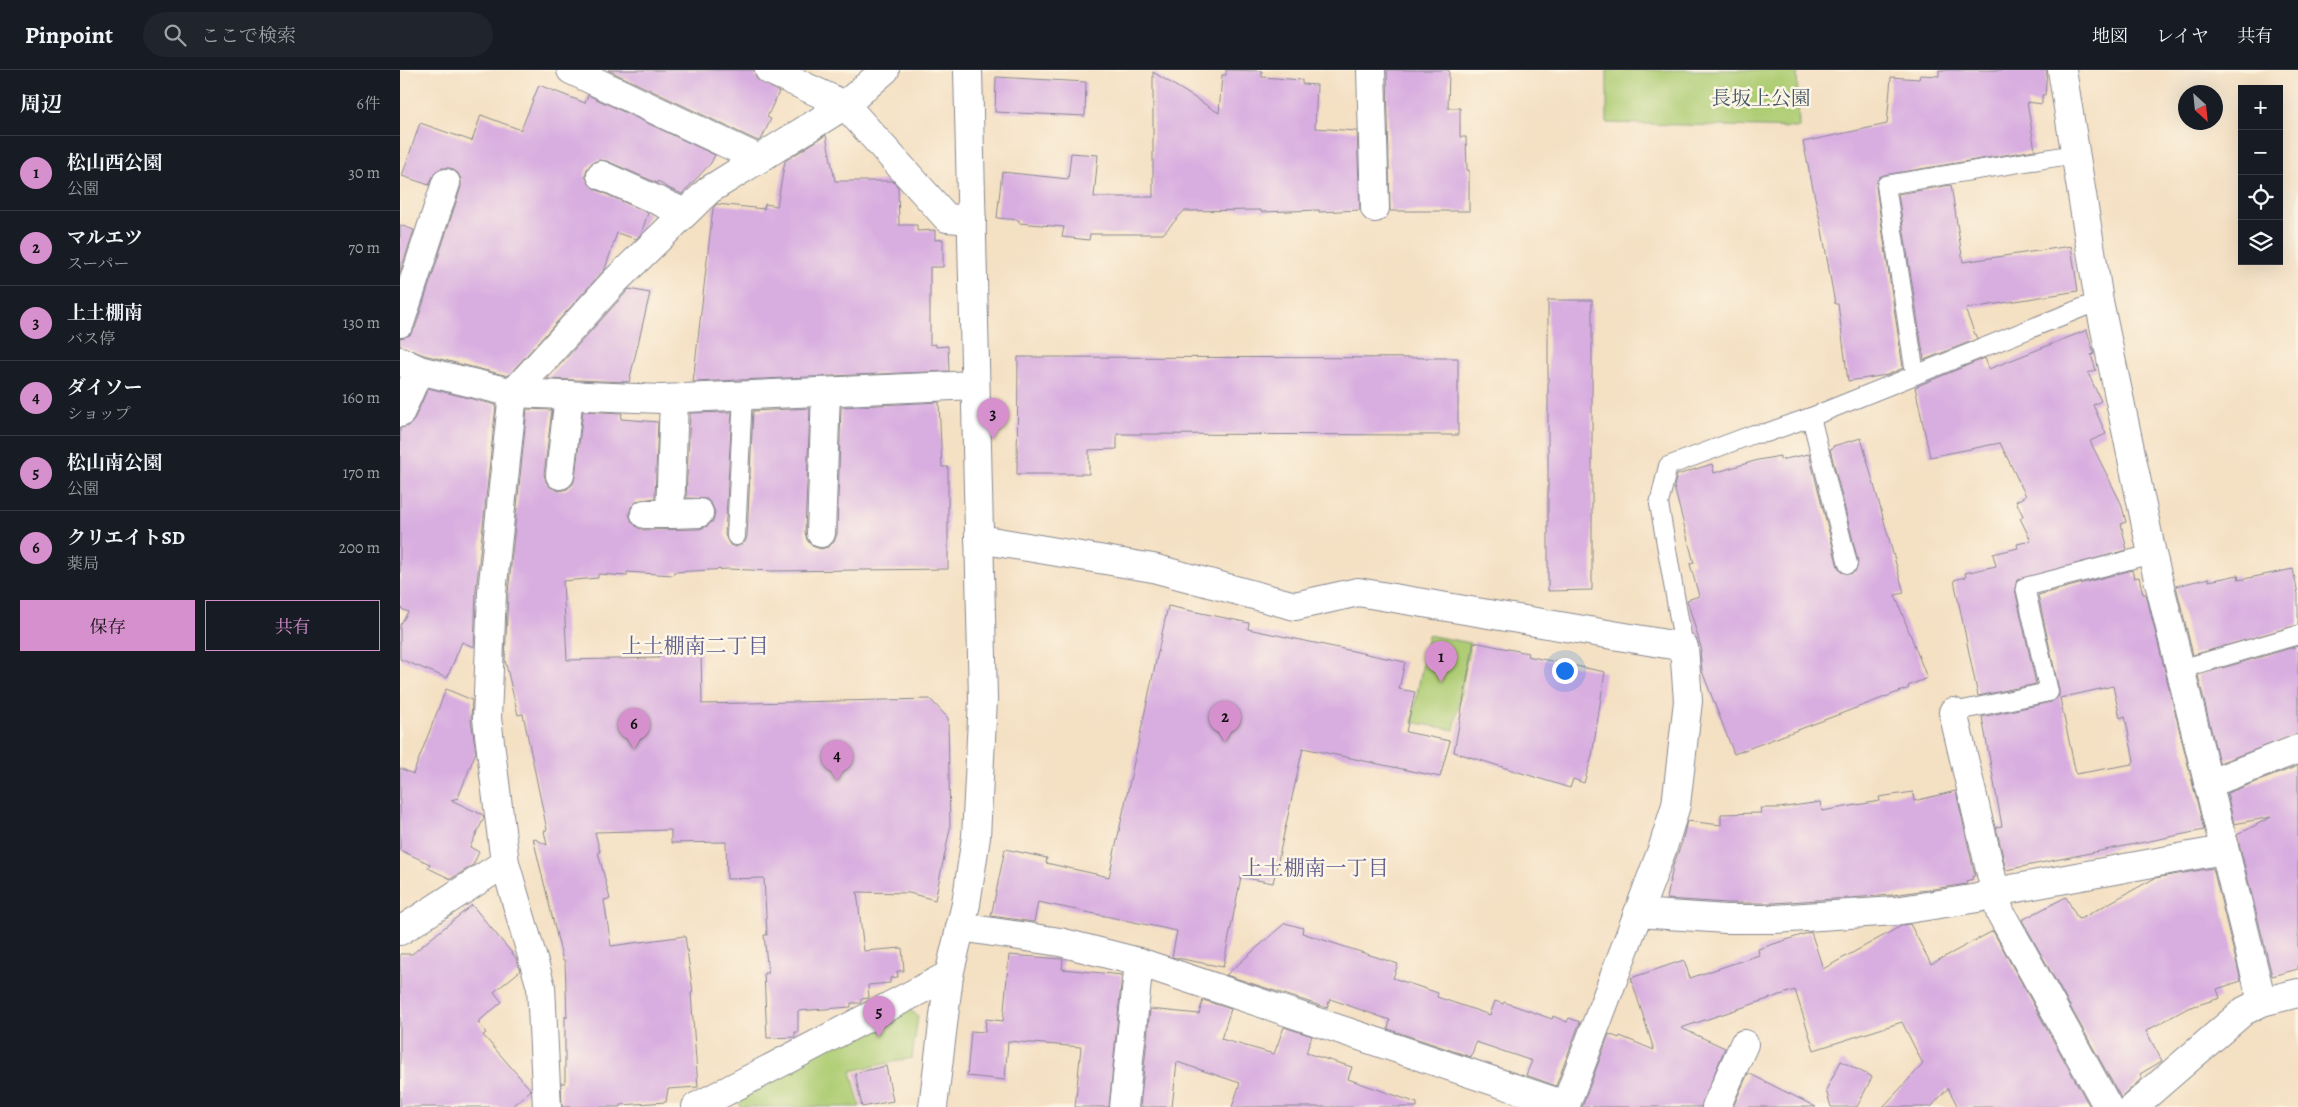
<!DOCTYPE html>
<html lang="ja">
<head>
<meta charset="utf-8">
<style>
	body { margin:0; font-family:Alegreya,"Noto Serif JP",serif; background:#20242c; color:#f1f3f6 }
	.controls { position:absolute; right:15px; top:15px; display:grid; overflow:hidden; border-radius:0px; box-shadow:0 5px 20px #0002 }
	.controls button { width:45px; height:45px; display:grid; place-items:center; padding:0; border:0; border-bottom:1px solid #363941; background:#171b24; color:#f1f3f6; font:25px sans-serif }
	.compass { position:absolute; left:1778px; top:15px; width:45px; height:45px; border-radius:50%; background:#171b24; box-shadow:0 5px 20px #0002; rotate:153deg }
	.you { position:absolute; left:1164px; top:600px; width:18px; height:18px; margin:-12px; border:4px solid #fff; border-radius:50%; background:#1a73e8; box-shadow:0 0 0 8px #1a73e833 }
	.badge { display:grid; place-items:center; width:32px; height:32px; border-radius:50%; background:#d690ce; color:#111; font-size:16px; font-weight:700 }
	.pin { position:absolute; translate:-50% -41px; filter:drop-shadow(0 1px 2px #0008) }
	.pin::after { content:''; position:absolute; top:26px; width:18px; height:15px; background:inherit; clip-path:polygon(0 0,100% 0,50% 100%) }
	.list { margin:0; padding:0; list-style:none }
	h2 { display:flex; justify-content:space-between; align-items:center; height:65px; margin:0; padding:0 20px; font-size:21px }
	h2 small { font-size:16px; font-weight:400; color:#9ea1a6 }
	.list li { display:grid; grid-template-columns:32px 1fr auto; gap:15px; align-items:center; box-sizing:border-box; height:75px; padding:0 20px; border-top:1px solid #363941 }
	.list b { display:block; font-size:19px; white-space:nowrap }
	.list p { margin:0; font-size:16px; white-space:nowrap; color:#9ea1a6 }
	.list em { font-size:16px; font-style:normal; color:#9ea1a6 }
	.actions { display:flex; gap:10px; padding:15px 20px }
	.actions a { flex:1; padding:11px 0; border:1px solid #d690ce; border-radius:0px; text-align:center; font-size:18px; color:#d690ce }
	.actions .main { background:#d690ce; color:#111 }
	.icon { flex:none; width:28px; height:28px; fill:none; stroke:currentColor; stroke-width:2; stroke-linecap:round; stroke-linejoin:round }
	.map { position:relative; flex:none; width:1898px; height:1037px; overflow:hidden }
	header { display:flex; align-items:center; gap:30px; box-sizing:border-box; height:70px; padding:0 25px; background:#171b24; border-bottom:1px solid #363941 }
	header strong { font-size:24px }
	nav { display:flex; gap:28px; margin-inline-start:auto; font-size:18px }
	.search { width:350px; height:45px; background:#20242c; display:flex; align-items:center; gap:12px; box-sizing:border-box; padding:0 18px; border-radius:28px; color:#9ea1a6; font-size:19px }
	main { display:flex }
	aside { flex:1; background:#171b24 }
	.map>svg:first-child { display:block }
	.green { fill:#afcd74; stroke:#657e69 }
	.building { fill:#d8ade0; fill-rule:evenodd }
	.lines { fill:none; stroke-linecap:round; stroke-linejoin:round }
	.service-casing { stroke:#888890; stroke-width:20 }
	.minor-casing { stroke:#888890; stroke-width:30 }
	.tertiary-casing { stroke:#888890; stroke-width:30 }
	.service { stroke:#fff; stroke-width:18 }
	.minor { stroke:#fff; stroke-width:28 }
	.tertiary { stroke:#fff; stroke-width:28 }
	.labels { text-anchor:middle; stroke-width:5; stroke-linejoin:round; paint-order:stroke }
	.park-label { font-size:20px; fill:#405664; stroke:#fcf5e5 }
	.neighbourhood-label { font-size:21px; fill:#5d5b8c; stroke:#fcf5e5 }
</style>
</head>
<body>
<header>
<strong>Pinpoint</strong>
<div class="search"><svg class="icon" aria-label="search" viewBox="0 0 24 24"><circle cx="10" cy="10" r="6"/><path d="M15 15l6 6"/></svg>ここで検索</div>
<nav><a>地図</a><a>レイヤ</a><a>共有</a></nav>
</header>
<main>
<aside>
<h2>周辺<small>6件</small></h2>
<ul class="list">
<li><span class="badge">1</span><div><b>松山西公園</b><p>公園</p></div><em>30 m</em></li>
<li><span class="badge">2</span><div><b>マルエツ</b><p>スーパー</p></div><em>70 m</em></li>
<li><span class="badge">3</span><div><b>上土棚南</b><p>バス停</p></div><em>130 m</em></li>
<li><span class="badge">4</span><div><b>ダイソー</b><p>ショップ</p></div><em>160 m</em></li>
<li><span class="badge">5</span><div><b>松山南公園</b><p>公園</p></div><em>170 m</em></li>
<li><span class="badge">6</span><div><b>クリエイトSD</b><p>薬局</p></div><em>200 m</em></li>
</ul>
<div class="actions"><a class="main">保存</a><a>共有</a></div>
</aside>
<div class="map">
<svg width="1898" height="1037" viewBox="0 0 1898 1037">
	<rect width="100%" height="100%" fill="#fcf5e5"/>
	<filter id="ink" filterUnits="userSpaceOnUse"><feTurbulence type="fractalNoise" baseFrequency=".02" numOctaves="2"/><feDisplacementMap in="SourceGraphic" scale="10" xChannelSelector="R" yChannelSelector="G"/><feConvolveMatrix kernelMatrix="1 2 1 2 8 2 1 2 1" color-interpolation-filters="sRGB"/></filter>
	<filter id="wash" filterUnits="userSpaceOnUse"><feTurbulence type="fractalNoise" baseFrequency=".0096" numOctaves="4" result="noise"/><feDisplacementMap in="SourceGraphic" scale="20" xChannelSelector="R" yChannelSelector="G"/><feGaussianBlur stdDeviation="1.12" result="paint"/><feColorMatrix in="noise" values="0 0 0 0 0 0 0 0 0 0 0 0 0 0 0 0 0 1.4 0 .05"/><feComposite in="paint" operator="in"/></filter>
	<g filter="url(#wash)">
		<rect width="100%" height="100%" fill="#f4e0c3"/>
		<g class="green">
			<polygon points="1207,0 1397,0 1399,58 1207,53"/>
			<polygon points="1028,565 1070,573 1054,660 1012,652"/>
			<polygon points="503,935 518,946 512,988 451,1001 460,1037 341,1037 336,1026"/>
		</g>
		<g id="blocks">
			<g class="building">
				<polygon points="208,0 354,0 357,9 379,22 367,47 371,49 362,68 358,71"/>
				<polygon points="826,0 862,1 862,7 902,10 902,14 917,15 915,58 957,61 960,140 919,142 919,140 861,142 861,140 784,141 763,164 690,164 689,170 662,167 664,157 619,153 619,150 597,148 602,102 668,109 671,83 698,85 694,127 753,127 753,2 819,43 822,5 826,5"/>
				<polygon points="987,0 1049,0 1048,38 1060,38 1060,67 1066,67 1067,100 1069,100 1069,141 990,141"/>
				<polygon points="1539,0 1647,0 1645,25 1642,25 1642,34 1627,32 1635,80 1484,105 1479,107 1476,117 1503,298 1487,305 1448,311 1438,234 1435,234 1422,160 1403,72 1487,54 1491,7 1519,9 1520,5 1539,6"/>
				<polygon points="596,7 686,12 685,46 595,42"/>
				<polygon points="139,15 185,33 188,25 315,85 311,93 282,124 266,117 258,111 257,113 207,91 199,90 192,93 187,99 185,106 189,114 195,119 248,143 241,164 236,169 217,163 205,199 108,306 24,285 0,276 0,268 10,265 15,258 61,117 61,109 58,103 50,98 42,98 36,101 29,115 2,106 20,53 72,71 81,45 121,60"/>
				<polygon points="426,65 435,111 492,111 498,117 499,155 517,155 517,161 535,160 535,170 543,169 543,197 530,197 530,275 536,274 536,277 548,276 549,301 293,312 313,138 317,134 364,139 365,134 377,136 385,91"/>
				<polygon points="1551,115 1563,192 1671,176 1678,221 1565,239 1577,269 1524,290 1498,124"/>
				<polygon points="0,155 14,160 0,203"/>
				<polygon points="229,219 250,223 229,312 147,309"/>
				<polygon points="1148,230 1192,230 1192,520 1148,521"/>
				<polygon points="1687,260 1694,284 1691,285 1696,300 1688,303 1701,331 1693,335 1706,364 1690,371 1721,433 1726,452 1721,454 1727,480 1617,510 1615,519 1636,614 1578,626 1554,510 1566,507 1565,503 1596,496 1593,484 1618,478 1617,474 1631,471 1620,448 1623,446 1616,431 1626,426 1600,373 1530,387 1515,317 1585,288 1589,299"/>
				<polygon points="618,287 1058,288 1058,365 717,364 717,379 689,380 689,404 617,404"/>
				<polygon points="28,318 96,335 76,521 74,577 62,572 47,608 0,589 0,555 8,542 0,538 0,358 9,356 14,350"/>
				<polygon points="539,332 542,397 548,397 548,499 372,501 328,499 274,502 273,505 227,502 227,506 198,504 198,508 163,511 167,590 259,588 259,581 301,580 302,634 530,629 548,648 550,759 535,830 509,823 457,822 464,881 502,878 504,901 497,901 498,907 490,908 490,913 468,915 469,928 461,929 461,933 451,933 451,937 398,941 398,962 395,962 395,967 367,968 364,903 368,903 364,865 367,865 364,808 327,809 326,772 271,773 271,760 195,762 200,782 198,782 210,829 204,830 211,876 285,866 293,922 291,923 298,1017 268,1019 266,1032 221,1035 221,1037 162,1037 161,1013 165,1013 165,946 167,948 165,891 163,891 133,768 147,775 144,761 147,760 123,644 118,645 105,590 108,524 127,339 152,340 144,404 146,412 150,417 159,421 167,419 173,414 175,407 183,341 222,343 221,349 258,352 255,428 237,431 231,437 229,444 232,452 238,458 245,460 300,459 307,456 313,451 315,442 312,435 307,429 286,428 290,343 332,342 325,465 330,475 336,477 345,472 347,467 353,341 410,338 405,462 407,470 412,476 421,479 428,477 434,472 437,464 441,337"/>
				<polygon points="1461,368 1504,523 1495,525 1527,608 1508,616 1509,618 1334,684 1302,601 1300,581 1302,581 1287,530 1299,526 1290,494 1294,493 1274,417 1277,405 1312,394 1314,403 1358,390 1380,386 1380,390 1409,384 1438,497 1441,502 1450,504 1456,501 1458,491 1430,379 1433,378 1433,376"/>
				<polygon points="1893,499 1898,524 1898,555 1793,585 1776,516 1809,508 1809,511 1838,505 1839,510"/>
				<path d="M1732,500l2,8 5,-1 4,17h3l58,236 -198,40 -10,-43 6,-1 -20,-109 69,-15 8,-6v-6l-21,-95zM1713,616l7,32 5,-2 9,45 -2,3 -56,10 -16,-76z"/>
				<polygon points="768,536 849,553 848,559 1005,592 999,619 1015,622 1006,662 1050,671 1040,707 903,678 873,813 841,807 823,897 772,887 777,861 638,832 634,852 591,846 605,779 647,788 646,793 709,807"/>
				<polygon points="1074,572 1128,583 1127,586 1205,602 1192,686 1184,713 1173,709 1170,718 1054,682"/>
				<polygon points="1898,576 1898,664 1819,693 1798,605"/>
				<polygon points="46,619 72,630 71,650 76,682 58,728 51,730 83,745 84,748 70,777 79,782 73,795 51,809 28,798 30,794 0,780 0,698 13,704"/>
				<polygon points="1898,696 1898,899 1872,906 1837,765 1871,747 1834,754 1827,723"/>
				<polygon points="1556,721 1575,806 1572,806 1573,809 1566,811 1567,814 1493,825 1374,833 1327,833 1267,829 1273,796 1282,772 1287,751 1321,755 1321,744 1361,743 1360,738 1379,738 1420,732 1422,741 1480,731 1479,727 1513,722 1514,731"/>
				<polygon points="1813,798 1841,911 1817,919 1820,928 1788,938 1746,961 1762,991 1740,1004 1742,1008 1721,1028 1622,850 1666,827 1678,849 1682,848 1755,808"/>
				<polygon points="72,835 116,888 120,901 94,922 102,932 78,952 86,963 83,965 131,1020 111,1037 0,1037 0,884 12,884"/>
				<polygon points="885,853 903,858 902,863 998,894 993,908 1038,923 1037,927 1090,945 1095,931 1103,934 1104,932 1152,949 1153,946 1167,952 1169,948 1180,952 1156,1016 1126,1005 1132,991 1076,972 1071,987 988,959 990,950 930,929 927,938 826,905"/>
				<polygon points="1510,854 1531,894 1593,861 1690,1037 1558,1037 1548,1018 1531,1037 1483,1037 1523,994 1502,952 1414,980 1395,920 1281,958 1325,978 1301,1037 1182,1037 1209,964 1219,968 1220,966 1254,980 1231,908 1284,890 1290,908 1359,885 1358,879 1411,862 1423,899 1503,855"/>
				<polygon points="609,885 663,889 662,899 722,905 709,1037 675,1037 681,977 608,971 605,1010 567,1006 571,961 585,962 586,949 603,951"/>
				<polygon points="803,930 831,939 821,969 874,984 884,957 912,966 906,983 952,997 948,1009 1017,1033 1017,1037 832,1037 840,1013 777,992 772,1037 740,1037 750,939 799,944"/>
				<polygon points="1441,991 1472,1007 1457,1037 1431,1037 1426,1020"/>
				<polygon points="486,996 493,1031 462,1037 455,1003"/>
				<polygon points="1348,1003 1416,1037 1333,1037"/>
			</g>
		</g>
	</g>
	<g filter="url(#ink)">
		<use href="#blocks" fill-opacity="0" stroke="#888890" stroke-width="1"/>
		<g class="lines">
			<g class="service-casing">
				<g id="service">
					<polyline points="1515,304 1486,115 1675,84"/>
					<polyline points="1411,347 1448,494"/>
					<polyline points="336,466 343,325"/>
					<polyline points="1284,577 1259,434 1268,396 1354,364 1366,363 1411,347 1699,231"/>
					<polyline points="1781,599 1898,565"/>
					<polyline points="1553,642 1649,622 1625,517 1752,484"/>
				</g>
			</g>
			<g class="minor-casing">
				<g id="minor">
					<polyline points="171,0 359,89"/>
					<polyline points="369,0 445,35 547,148 572,150"/>
					<polyline points="971,0 975,138"/>
					<polyline points="1662,0 1699,231 1752,484 1862,932"/>
					<polyline points="201,105 285,143"/>
					<polyline points="0,253 46,113"/>
					<polyline points="0,291 19,300 113,323 261,329 575,315"/>
					<polyline points="274,329 270,444 299,443"/>
					<polyline points="0,343 19,300"/>
					<polyline points="160,405 169,325"/>
					<polyline points="245,444 270,444"/>
					<polyline points="421,463 426,322"/>
					<polyline points="579,469 753,498 895,536 958,522 1284,577 1288,631 1276,735 1263,777 1165,1037"/>
					<polyline points="1553,642 1600,842 1708,1037"/>
					<polyline points="1808,714 1898,679"/>
					<polyline points="1238,843 1326,849 1375,849 1495,841 1578,828 1595,822 1823,780"/>
					<polyline points="560,857 660,872 739,892 1165,1035"/>
					<polyline points="0,861 105,793"/>
					<polyline points="147,1037 141,917 105,793 87,648 92,523 113,323 214,212 309,120 445,35 485,0"/>
					<polyline points="296,1037 549,905"/>
					<polyline points="724,1037 739,892"/>
					<polyline points="1316,1037 1344,974"/>
					<polyline points="1733,1037 1844,941 1862,932 1898,923"/>
				</g>
			</g>
			<g class="tertiary-casing">
				<polyline id="tertiary" points="533,1037 549,905 566,834 576,767 583,629 568,0"/>
			</g>
			<use href="#service" class="service"/>
			<use href="#minor" class="minor"/>
			<use href="#tertiary" class="tertiary"/>
		</g>
	</g>
	<g class="labels">
		<g class="park-label">
			<text x="1361" y="35">長坂上公園</text>
		</g>
		<g class="neighbourhood-label">
			<text x="295" y="583">上土棚南二丁目</text>
			<text x="915" y="805">上土棚南一丁目</text>
		</g>
	</g>
</svg>
<div class="controls">
<button>+</button>
<button>−</button>
<button><svg class="icon" aria-label="locate" viewBox="0 0 24 24"><circle cx="12" cy="12" r="6"/><path d="M12 2v4M12 18v4M2 12h4M18 12h4"/></svg></button>
<button><svg class="icon" aria-label="layers" viewBox="0 0 24 24"><path d="M12 4l9 5-9 5-9-5zM3 14l9 5 9-5"/></svg></button>
</div>
<svg class="compass" viewBox="-18 -18 36 36"><path d="M0-13l5 13h-10z" fill="#e53935"/><path d="M0 13l5-13h-10z" fill="#9ea1a6"/></svg>
<div class="you"></div>
<div class="pin badge" style="left:1041px;top:612px">1</div>
<div class="pin badge" style="left:825px;top:672px">2</div>
<div class="pin badge" style="left:593px;top:369px">3</div>
<div class="pin badge" style="left:437px;top:711px">4</div>
<div class="pin badge" style="left:479px;top:967px">5</div>
<div class="pin badge" style="left:234px;top:679px">6</div>
</div>
</main>
</body>
</html>
